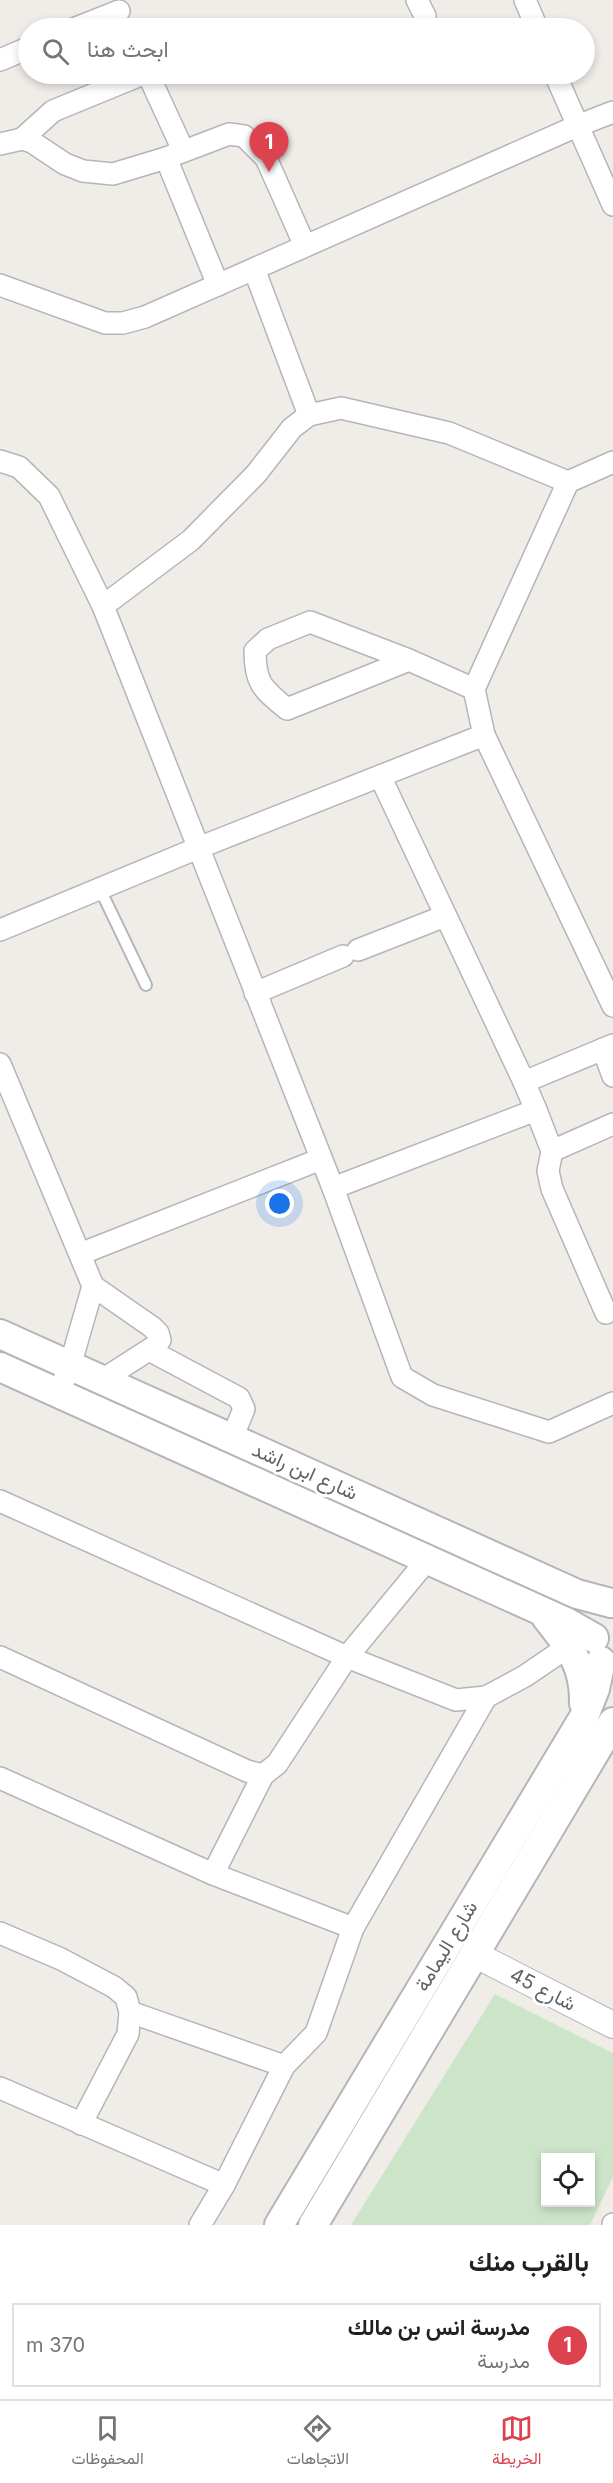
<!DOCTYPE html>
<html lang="ar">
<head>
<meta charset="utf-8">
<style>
	body { margin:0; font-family:Inter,Vazirmatn,sans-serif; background:#f2f2f2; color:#202124; direction:rtl }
	.controls { position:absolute; right:18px; bottom:18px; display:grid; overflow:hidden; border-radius:0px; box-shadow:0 3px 9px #0003 }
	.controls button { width:54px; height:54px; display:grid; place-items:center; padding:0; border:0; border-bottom:2px solid #e0e0e0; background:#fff; color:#202124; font:30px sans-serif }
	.you { position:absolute; left:280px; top:1204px; width:21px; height:21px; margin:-15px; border:4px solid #fff; border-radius:50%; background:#1a73e8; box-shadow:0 0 0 9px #1a73e833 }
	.badge { display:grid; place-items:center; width:39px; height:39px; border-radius:50%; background:#dc434e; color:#fff; font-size:20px; font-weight:700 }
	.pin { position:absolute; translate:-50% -50px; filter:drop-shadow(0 2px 3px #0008) }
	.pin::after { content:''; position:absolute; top:32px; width:21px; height:18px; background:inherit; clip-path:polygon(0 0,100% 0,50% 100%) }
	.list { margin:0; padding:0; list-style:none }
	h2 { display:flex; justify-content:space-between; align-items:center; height:78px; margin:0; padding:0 24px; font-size:26px }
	h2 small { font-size:20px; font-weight:400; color:#757577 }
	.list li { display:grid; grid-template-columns:39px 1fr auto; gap:18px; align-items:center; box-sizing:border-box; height:84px; margin:0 12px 12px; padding:0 12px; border:2px solid #e0e0e0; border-radius:0px }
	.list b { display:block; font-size:22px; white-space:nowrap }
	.list p { margin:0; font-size:20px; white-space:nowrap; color:#757577 }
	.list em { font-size:20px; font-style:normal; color:#757577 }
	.icon { flex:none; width:33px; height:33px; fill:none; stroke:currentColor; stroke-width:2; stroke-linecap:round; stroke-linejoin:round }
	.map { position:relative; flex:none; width:613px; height:2225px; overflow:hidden; direction:ltr }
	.search { position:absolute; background:#fff; box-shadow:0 3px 9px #0003; left:18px; right:18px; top:18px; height:66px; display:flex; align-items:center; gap:15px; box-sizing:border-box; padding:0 21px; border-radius:33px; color:#757577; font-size:22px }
	.sheet { height:174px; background:#fff }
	nav { display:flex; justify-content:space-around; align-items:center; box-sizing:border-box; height:84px; border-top:2px solid #e0e0e0; background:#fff; font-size:16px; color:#757577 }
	nav a { display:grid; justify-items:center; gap:3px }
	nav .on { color:#dc434e }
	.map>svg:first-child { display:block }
	.pitch { fill:#cce5c8; fill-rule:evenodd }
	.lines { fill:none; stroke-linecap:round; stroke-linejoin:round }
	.service-casing { stroke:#b3b6b9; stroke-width:14 }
	.minor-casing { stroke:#b3b6b9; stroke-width:24 }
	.tertiary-casing { stroke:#b3b6b9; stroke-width:28 }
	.secondary-casing { stroke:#b3b6b9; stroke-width:32 }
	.service { stroke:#fff; stroke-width:10 }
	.minor { stroke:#fff; stroke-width:21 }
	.tertiary { stroke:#fff; stroke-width:26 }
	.secondary { stroke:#fff; stroke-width:28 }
	.labels { text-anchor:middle; stroke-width:6; stroke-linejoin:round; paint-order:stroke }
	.street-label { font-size:20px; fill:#606467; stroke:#fff }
</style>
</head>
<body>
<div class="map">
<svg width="613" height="2225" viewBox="0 0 613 2225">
	<rect width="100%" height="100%" fill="#f0ede9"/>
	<path class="pitch" d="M495,1994l118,59v124l-23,48h-239zM546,2158h44v44h-44z"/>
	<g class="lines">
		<g class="service-casing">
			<polyline id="service" points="100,889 146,985"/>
		</g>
		<g class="minor-casing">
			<g id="minor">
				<polyline points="417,0 425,16"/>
				<polyline points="525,0 537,28"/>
				<polyline points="76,28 119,11"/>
				<polyline points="0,60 28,48"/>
				<polyline points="148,74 183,150"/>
				<polyline points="555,74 613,205"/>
				<polyline points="22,139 53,111 143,74"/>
				<polyline points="0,144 22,139 32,142 65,164 83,171 113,174 166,158 229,134 244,136 266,158 305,246"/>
				<polyline points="166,158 218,285"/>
				<polyline points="254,269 309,415"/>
				<polyline points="0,285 105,323 123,323 145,317 577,126 613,112"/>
				<polyline points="0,461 19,467 49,496 103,606 333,1188 402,1377 433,1395 549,1432 613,1403"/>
				<polyline points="613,462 568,482 474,689 484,735 613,1006"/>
				<polyline points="103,606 191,540 256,474 292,428 309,415 341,408 449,433 568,482"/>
				<path d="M409,660l-122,49c-24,-20 -32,-25 -32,-58l13,-12 42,-17 99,38 65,29"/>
				<polyline points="380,776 524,1082"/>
				<polyline points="0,930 198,848 484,735"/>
				<polyline points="358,950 445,916"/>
				<polyline points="255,993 343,956"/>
				<polyline points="603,1049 613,1076"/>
				<polyline points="0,1064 93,1286 70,1366 58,1394"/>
				<polyline points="536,1110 552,1151 548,1171 552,1189 606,1313"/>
				<polyline points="552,1151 613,1124"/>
				<polyline points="333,1188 536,1110 524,1082 613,1045"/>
				<polyline points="80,1254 321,1159"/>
				<polyline points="93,1286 152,1327 158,1333 160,1340 155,1346 102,1380"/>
				<polyline points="149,1350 239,1398 244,1409 232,1438"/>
				<polyline points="0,1501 347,1657 456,1700 486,1697 525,1676 569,1646"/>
				<polyline points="0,1657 247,1771 263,1775 277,1764 347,1657 427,1560"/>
				<polyline points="0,1778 213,1874 353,1928"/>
				<polyline points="213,1874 263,1775"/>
				<polyline points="0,1933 61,1959 114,1987 126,1997 130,2012 128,2034 81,2124"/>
				<polyline points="130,2012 284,2066"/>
				<polyline points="0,2088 224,2185"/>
				<polyline points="200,2225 224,2185 284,2066 316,2033 353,1928 486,1697"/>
				<polyline points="613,2225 613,2224"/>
			</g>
		</g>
		<g class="tertiary-casing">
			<polyline id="tertiary" points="474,1954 613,2025"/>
		</g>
		<g class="secondary-casing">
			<g id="secondary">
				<polyline points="0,1334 577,1594 611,1603"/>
				<polyline points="0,1367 566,1622 594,1638"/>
				<path d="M546,1617c23,29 39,48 38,86"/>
				<polyline points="279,2225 584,1717 595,1689 601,1661"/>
				<polyline points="313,2225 613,1722"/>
			</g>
		</g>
		<use href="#service" class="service"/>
		<use href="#minor" class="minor"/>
		<use href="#tertiary" class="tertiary"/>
		<use href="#secondary" class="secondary"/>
	</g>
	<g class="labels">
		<g class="street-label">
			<text transform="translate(305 1471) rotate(24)" y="7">شارع ابن راشد</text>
			<text transform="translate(446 1946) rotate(-59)" y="7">شارع اليمامة</text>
			<text transform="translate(543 1989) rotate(27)" y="7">شارع 45</text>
		</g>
	</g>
</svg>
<div class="controls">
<button><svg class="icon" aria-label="locate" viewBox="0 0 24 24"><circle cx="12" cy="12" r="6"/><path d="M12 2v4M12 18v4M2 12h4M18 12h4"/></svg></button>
</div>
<div class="you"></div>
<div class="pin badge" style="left:269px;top:172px">1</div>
<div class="search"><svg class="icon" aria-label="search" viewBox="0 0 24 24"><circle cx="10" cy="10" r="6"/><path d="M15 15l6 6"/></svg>ابحث هنا</div>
</div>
<section class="sheet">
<h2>بالقرب منك<small></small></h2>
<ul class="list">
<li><span class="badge">1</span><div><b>مدرسة انس بن مالك</b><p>مدرسة</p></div><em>370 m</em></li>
</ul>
</section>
<nav>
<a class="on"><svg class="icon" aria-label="map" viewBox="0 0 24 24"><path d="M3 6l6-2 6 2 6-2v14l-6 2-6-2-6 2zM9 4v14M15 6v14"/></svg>الخريطة</a>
<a><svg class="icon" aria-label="directions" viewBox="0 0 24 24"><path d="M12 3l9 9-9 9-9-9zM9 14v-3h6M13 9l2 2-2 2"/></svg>الاتجاهات</a>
<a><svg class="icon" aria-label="saved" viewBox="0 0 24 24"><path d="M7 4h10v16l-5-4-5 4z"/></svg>المحفوظات</a>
</nav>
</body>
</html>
